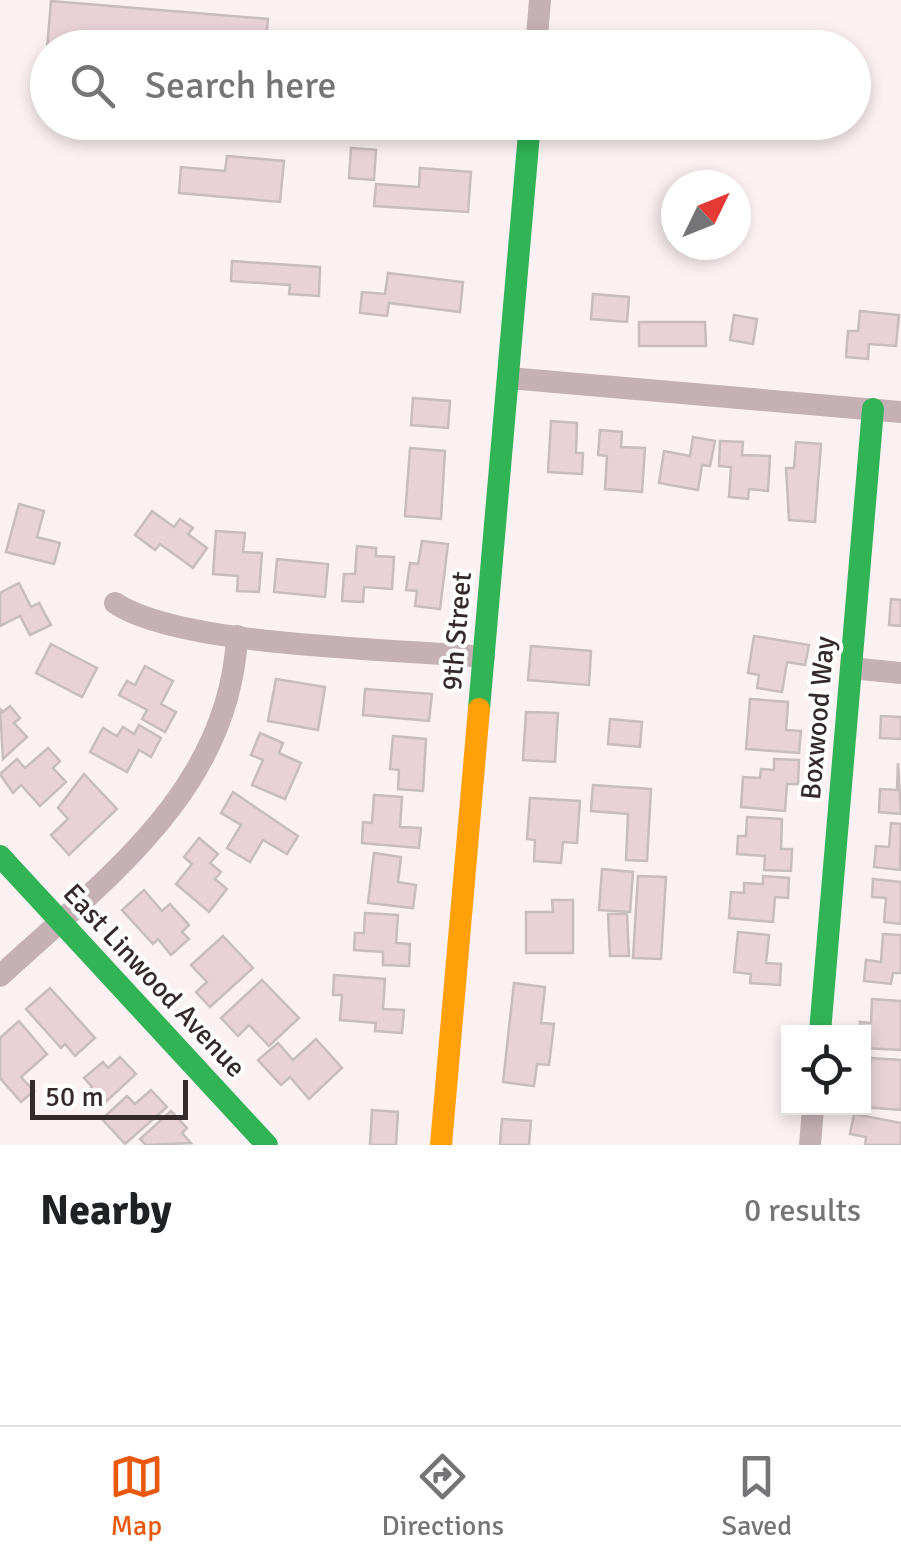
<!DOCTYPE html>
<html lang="en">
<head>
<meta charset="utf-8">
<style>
	body { margin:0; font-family:Signika,sans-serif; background:#f2f2f2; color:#202124 }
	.controls { position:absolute; right:30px; bottom:30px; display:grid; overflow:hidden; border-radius:0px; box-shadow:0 5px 15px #0003 }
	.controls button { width:90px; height:90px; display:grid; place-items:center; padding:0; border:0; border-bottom:2px solid #e0e0e0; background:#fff; color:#202124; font:50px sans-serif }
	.compass { position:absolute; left:661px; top:170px; width:90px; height:90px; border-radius:50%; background:#fff; box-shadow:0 5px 15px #0003; rotate:47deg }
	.scale { position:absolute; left:30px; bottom:25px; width:158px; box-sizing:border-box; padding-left:10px; border:5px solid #34292b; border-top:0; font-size:28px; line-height:35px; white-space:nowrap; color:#34292b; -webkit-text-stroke:8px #fff; paint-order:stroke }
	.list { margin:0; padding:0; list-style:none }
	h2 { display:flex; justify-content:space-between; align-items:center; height:130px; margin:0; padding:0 40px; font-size:42px }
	h2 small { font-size:32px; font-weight:400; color:#757577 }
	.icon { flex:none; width:55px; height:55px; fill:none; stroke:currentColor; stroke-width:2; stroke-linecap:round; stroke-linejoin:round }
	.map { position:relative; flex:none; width:901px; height:1145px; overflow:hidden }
	.search { position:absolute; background:#fff; box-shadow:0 5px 15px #0003; left:30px; right:30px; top:30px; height:110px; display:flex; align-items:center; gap:25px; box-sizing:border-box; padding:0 35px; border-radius:55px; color:#757577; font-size:38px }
	.sheet { height:280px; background:#fff }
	nav { display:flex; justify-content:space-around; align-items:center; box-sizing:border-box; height:140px; border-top:2px solid #e0e0e0; background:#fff; font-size:28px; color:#757577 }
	nav a { display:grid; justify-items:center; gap:5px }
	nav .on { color:#ea580c }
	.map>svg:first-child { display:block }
	.building { fill:#e8d2d7; stroke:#c7bcbe; stroke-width:2.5 }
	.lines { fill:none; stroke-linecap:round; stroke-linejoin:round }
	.street { stroke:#c5b1b5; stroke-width:22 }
	.fast { stroke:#30b455; stroke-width:22 }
	.slow { stroke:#ff9f0a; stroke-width:22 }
	.labels { text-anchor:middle; stroke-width:8; stroke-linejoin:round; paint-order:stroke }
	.street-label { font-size:28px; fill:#34292b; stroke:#fff }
</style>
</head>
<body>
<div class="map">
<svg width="901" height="1145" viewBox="0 0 901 1145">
	<rect width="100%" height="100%" fill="#fbf0f2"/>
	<g class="building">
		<polygon points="51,1 268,19 265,48 47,49"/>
		<polygon points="351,148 376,150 374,180 349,178"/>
		<polygon points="227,156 284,161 280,202 179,193 181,167 225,171"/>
		<polygon points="420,168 471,172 468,212 374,206 376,184 419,187"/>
		<polygon points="232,261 320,267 319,296 289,294 290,285 231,281"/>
		<polygon points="388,273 463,282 460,312 389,303 387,316 360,313 362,292 385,294"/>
		<polygon points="593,294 629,297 627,322 591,319"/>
		<polygon points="860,311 899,315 896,346 869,344 868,359 846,357 848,331 858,331"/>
		<polygon points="734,315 757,319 753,344 730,340"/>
		<polygon points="639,322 705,322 706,346 639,346"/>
		<polygon points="413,398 450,401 448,428 411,425"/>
		<polygon points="551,421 577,423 576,453 583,453 582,474 548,472"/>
		<polygon points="600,430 622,432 621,447 645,448 642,492 605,489 607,456 598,455"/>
		<polygon points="693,437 715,441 710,466 702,465 698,490 659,483 664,451 690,456"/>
		<polygon points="720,441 743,442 742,455 770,456 768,491 749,489 748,499 729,497 731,467 719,466"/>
		<polygon points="796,442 821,444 815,522 789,520 786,468 794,468"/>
		<polygon points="410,448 445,451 441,519 405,516"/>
		<polygon points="19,504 44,511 37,537 60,543 54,564 6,552"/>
		<polygon points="152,511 174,527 180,519 193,528 188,534 207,548 193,568 160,544 155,550 135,535"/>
		<polygon points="216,531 245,533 243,552 262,553 259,592 237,591 238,576 213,574"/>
		<polygon points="422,541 448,544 440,609 415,606 417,591 406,590 410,563 418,564"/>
		<polygon points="357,546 376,548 376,556 394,557 392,589 364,587 363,602 342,601 344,574 355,574"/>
		<polygon points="277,559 328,564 325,597 274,592"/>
		<polygon points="19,583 31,607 39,603 51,625 30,635 20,616 0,626 0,593"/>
		<polygon points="891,599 901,600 901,626 889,625"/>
		<polygon points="754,636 809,645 805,665 787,662 782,692 757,688 759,675 748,673"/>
		<polygon points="51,644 97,668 82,697 36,673"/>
		<polygon points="531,646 591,651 589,685 528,680"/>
		<polygon points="145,666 173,681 161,704 176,712 165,732 142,719 147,710 119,695 127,681 135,685"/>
		<polygon points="276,679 325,687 318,730 268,721"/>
		<polygon points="365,689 432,694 429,721 363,715"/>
		<polygon points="750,699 788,702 786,730 801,731 799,753 746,749"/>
		<polygon points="10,706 20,718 14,723 27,737 3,759 0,709 3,712"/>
		<polygon points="526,712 558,713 555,762 523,760"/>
		<polygon points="881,716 901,717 901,739 880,738"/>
		<polygon points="610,719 642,722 640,747 608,744"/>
		<polygon points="139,725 161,738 151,757 139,750 127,772 90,752 103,728 117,736 123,727 134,734"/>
		<polygon points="260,733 283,743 279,753 301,763 285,799 252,785 263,760 251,755"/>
		<polygon points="393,736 426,739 423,791 398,789 399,770 390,769"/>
		<polygon points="48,748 60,761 53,768 66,782 40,806 21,785 13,793 0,774 17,759 25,768"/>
		<polygon points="774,759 799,760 798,784 787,784 785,811 741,807 743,777 760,778 761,769 774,770"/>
		<polygon points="898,763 901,814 879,812 880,789 897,790"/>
		<polygon points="84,774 117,809 69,855 51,835 68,819 58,808"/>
		<polygon points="593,785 651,789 647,861 626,860 628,814 591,811"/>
		<polygon points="233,792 298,836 287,854 263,840 250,862 227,848 241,825 221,813"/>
		<polygon points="374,795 402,797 400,827 421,828 419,848 362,843 363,822 372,823"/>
		<polygon points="530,798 580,801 577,843 563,842 561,863 534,861 535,840 527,839"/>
		<polygon points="747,817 782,819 781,849 792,849 791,871 764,870 765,856 737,854 738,836 746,836"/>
		<polygon points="891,823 901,824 900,870 874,867 876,846 889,847"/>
		<polygon points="199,838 218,854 210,863 221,872 215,879 227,889 209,912 176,884 192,864 184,857"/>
		<polygon points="374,853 401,857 398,882 416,885 413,908 368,903"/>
		<polygon points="602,869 633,872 630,912 599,910"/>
		<polygon points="638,876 666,877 661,959 633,958"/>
		<polygon points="763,876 789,878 788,898 775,897 773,922 729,918 731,892 744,893 744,883 763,884"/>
		<polygon points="873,879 901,882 901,924 884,922 886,898 872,897"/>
		<polygon points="144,890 162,911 170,904 189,925 182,932 189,939 171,955 158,939 153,944 122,910"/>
		<polygon points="552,900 573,900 573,953 526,953 526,912 553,912"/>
		<polygon points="365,913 398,915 396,943 410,944 409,966 383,965 383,952 354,950 355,933 364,933"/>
		<polygon points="608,914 627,914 629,956 610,956"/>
		<polygon points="738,932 769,935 766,963 781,964 780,985 750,983 751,974 734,972"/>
		<polygon points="883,934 901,935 901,973 893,973 891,984 864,981 866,960 881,962"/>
		<polygon points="223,936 253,968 210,1007 196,992 207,982 191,965"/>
		<polygon points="334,975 385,979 383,1009 404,1010 402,1033 375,1031 376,1023 340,1020 342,995 333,995"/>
		<polygon points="262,980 299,1018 269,1046 249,1025 238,1036 221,1018"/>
		<polygon points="514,983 545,987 541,1023 554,1024 549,1065 537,1064 534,1086 503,1082"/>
		<polygon points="50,988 95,1038 75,1056 65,1044 61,1048 26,1009"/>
		<polygon points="872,999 901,1001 901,1050 864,1048 860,1022 871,1023"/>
		<polygon points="19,1021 47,1054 21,1077 34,1091 21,1102 0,1078 0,1038"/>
		<polygon points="316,1039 342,1068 309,1099 290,1077 281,1085 258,1060 278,1043 293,1060"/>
		<polygon points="120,1057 136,1074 98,1109 85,1094 92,1087 84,1078 103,1062 108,1068"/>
		<polygon points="871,1058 901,1060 901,1110 864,1107"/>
		<polygon points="151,1090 167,1107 125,1144 102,1119 127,1096 135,1104"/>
		<polygon points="372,1110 398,1112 396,1145 370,1145"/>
		<polygon points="171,1111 187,1128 182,1133 191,1143 146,1145 140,1139"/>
		<polygon points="854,1114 901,1123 901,1145 865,1145 866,1137 850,1134"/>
		<polygon points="502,1119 531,1121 529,1145 500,1145"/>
	</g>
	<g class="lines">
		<g class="street">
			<polyline points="536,48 540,0"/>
			<polyline points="509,378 901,412"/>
			<path d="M115,603c66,44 282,46 369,54"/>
			<polyline points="851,668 901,673"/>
			<path d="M0,976c104,-96 230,-186 237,-340"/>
			<polyline points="810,1145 813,1108"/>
		</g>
		<g class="fast">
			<polyline points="479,709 530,122"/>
			<polyline points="0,856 267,1145"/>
			<polyline points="820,1032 873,409"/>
		</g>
		<polyline class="slow" points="441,1145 479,709"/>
	</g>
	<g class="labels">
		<g class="street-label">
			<text transform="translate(456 631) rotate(-85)" y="10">9th Street</text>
			<text transform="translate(817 718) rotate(-85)" y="10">Boxwood Way</text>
			<text transform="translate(155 980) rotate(47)" y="10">East Linwood Avenue</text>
		</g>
	</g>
</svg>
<div class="controls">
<button><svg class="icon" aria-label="locate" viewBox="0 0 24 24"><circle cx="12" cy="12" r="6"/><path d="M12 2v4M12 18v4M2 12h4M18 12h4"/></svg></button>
</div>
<svg class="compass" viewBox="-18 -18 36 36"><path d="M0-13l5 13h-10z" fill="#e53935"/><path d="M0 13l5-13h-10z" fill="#757577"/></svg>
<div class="scale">50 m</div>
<div class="search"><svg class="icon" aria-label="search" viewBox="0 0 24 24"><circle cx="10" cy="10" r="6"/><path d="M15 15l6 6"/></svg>Search here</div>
</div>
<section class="sheet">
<h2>Nearby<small>0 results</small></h2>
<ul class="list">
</ul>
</section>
<nav>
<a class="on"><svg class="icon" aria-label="map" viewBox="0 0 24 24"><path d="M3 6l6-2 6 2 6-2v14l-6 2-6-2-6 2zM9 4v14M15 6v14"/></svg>Map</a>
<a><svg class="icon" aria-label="directions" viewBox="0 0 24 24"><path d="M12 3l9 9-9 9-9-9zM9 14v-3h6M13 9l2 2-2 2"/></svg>Directions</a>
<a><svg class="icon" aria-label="saved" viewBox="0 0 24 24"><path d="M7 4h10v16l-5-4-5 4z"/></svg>Saved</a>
</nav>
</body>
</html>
